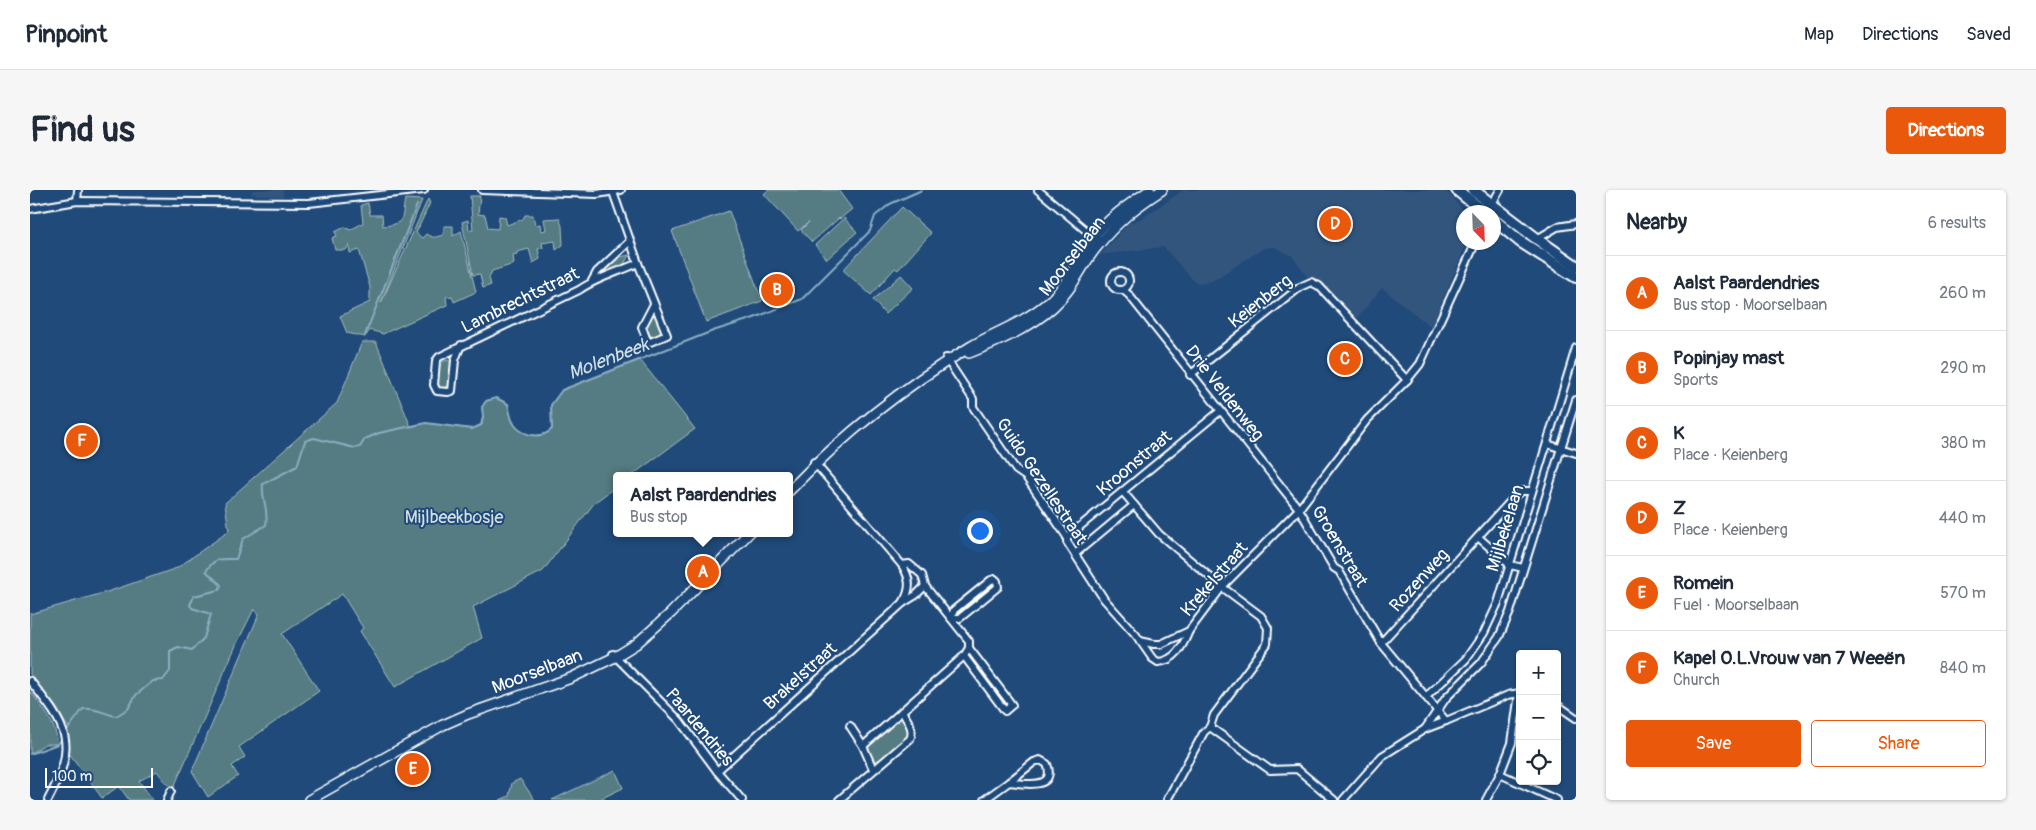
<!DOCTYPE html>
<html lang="en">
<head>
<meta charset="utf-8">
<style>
	body { margin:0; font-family:Pangolin,sans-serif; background:#f6f6f7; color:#1f2937 }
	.controls { position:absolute; right:15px; bottom:15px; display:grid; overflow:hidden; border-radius:5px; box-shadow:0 1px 4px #0004 }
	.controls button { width:45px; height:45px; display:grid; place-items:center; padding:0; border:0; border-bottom:1px solid #e0e1e3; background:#fff; color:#1f2937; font:25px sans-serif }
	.compass { position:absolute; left:1426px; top:15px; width:45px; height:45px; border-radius:50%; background:#fff; box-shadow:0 1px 4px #0004; rotate:157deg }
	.scale { position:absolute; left:15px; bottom:12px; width:108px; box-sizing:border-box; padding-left:5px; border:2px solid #fff; border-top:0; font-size:14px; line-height:18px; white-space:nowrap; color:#fff; -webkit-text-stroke:4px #1f4a7a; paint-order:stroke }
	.you { position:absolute; left:949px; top:340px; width:18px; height:18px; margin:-12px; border:4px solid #fff; border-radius:50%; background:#1a73e8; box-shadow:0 0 0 8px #1a73e833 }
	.badge { display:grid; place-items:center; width:32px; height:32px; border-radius:50%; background:#ea580c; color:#fff; font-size:16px; font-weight:700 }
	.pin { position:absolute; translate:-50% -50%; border:2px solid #fff; box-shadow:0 1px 5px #0006 }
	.popup { position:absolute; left:583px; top:282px; width:180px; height:65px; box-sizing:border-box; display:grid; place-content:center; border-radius:5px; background:#fff; filter:drop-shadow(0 1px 4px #0005); font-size:16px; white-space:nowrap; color:#747a83 }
	.popup b { font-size:19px; color:#1f2937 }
	.popup::after { content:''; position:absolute; left:50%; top:100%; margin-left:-10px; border:10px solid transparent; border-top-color:#fff }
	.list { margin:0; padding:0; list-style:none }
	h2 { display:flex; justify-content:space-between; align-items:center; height:65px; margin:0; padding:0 20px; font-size:21px }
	h2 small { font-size:16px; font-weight:400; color:#747a83 }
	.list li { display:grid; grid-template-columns:32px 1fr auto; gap:15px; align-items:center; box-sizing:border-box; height:75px; padding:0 20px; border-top:1px solid #e0e1e3 }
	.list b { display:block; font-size:19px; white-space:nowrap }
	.list p { margin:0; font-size:16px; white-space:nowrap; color:#747a83 }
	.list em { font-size:16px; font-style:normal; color:#747a83 }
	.actions { display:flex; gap:10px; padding:15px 20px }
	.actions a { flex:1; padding:11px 0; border:1px solid #ea580c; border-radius:5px; text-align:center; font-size:18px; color:#ea580c }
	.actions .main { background:#ea580c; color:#fff }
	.icon { flex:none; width:28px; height:28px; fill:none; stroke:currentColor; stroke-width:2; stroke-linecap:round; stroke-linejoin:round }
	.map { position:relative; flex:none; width:1546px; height:610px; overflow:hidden; border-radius:5px }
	header { display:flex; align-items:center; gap:30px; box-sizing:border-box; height:70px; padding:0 25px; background:#fff; border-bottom:1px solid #e0e1e3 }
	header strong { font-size:24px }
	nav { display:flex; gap:28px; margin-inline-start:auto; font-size:18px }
	.intro { display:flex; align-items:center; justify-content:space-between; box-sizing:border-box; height:120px; padding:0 30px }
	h1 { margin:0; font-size:35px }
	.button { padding:12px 22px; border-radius:5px; background:#ea580c; color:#fff; font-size:18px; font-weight:700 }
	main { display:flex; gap:30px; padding:0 30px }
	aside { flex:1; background:#fff; border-radius:5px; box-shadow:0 1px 4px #0004 }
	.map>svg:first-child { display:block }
	.built { fill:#33547d }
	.green { fill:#547b82; stroke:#aabdc0 }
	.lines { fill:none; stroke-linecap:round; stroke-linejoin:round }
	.stream { stroke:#8caec2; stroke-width:2 }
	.minor-casing { stroke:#fff; stroke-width:10 }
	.secondary-casing { stroke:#fff; stroke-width:12 }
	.primary-casing { stroke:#fff; stroke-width:14 }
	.minor { stroke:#1f4a7a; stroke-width:6 }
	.secondary { stroke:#1f4a7a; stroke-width:9 }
	.primary { stroke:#1f4a7a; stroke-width:10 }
	.labels { text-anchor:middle; stroke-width:4; stroke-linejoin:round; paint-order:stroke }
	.street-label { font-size:18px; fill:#fff; stroke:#1f4a7a }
	.park-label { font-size:18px; fill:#d4dee0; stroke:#1f4a7a }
	.water-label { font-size:19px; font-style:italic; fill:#cfdde6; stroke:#1f4a7a }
</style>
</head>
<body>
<header>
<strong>Pinpoint</strong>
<nav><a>Map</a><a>Directions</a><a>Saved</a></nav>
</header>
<div class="intro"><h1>Find us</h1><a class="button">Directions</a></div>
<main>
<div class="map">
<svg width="1546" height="610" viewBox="0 0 1546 610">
	<rect width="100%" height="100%" fill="#1f4a7a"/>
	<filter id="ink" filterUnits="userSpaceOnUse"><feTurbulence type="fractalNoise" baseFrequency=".02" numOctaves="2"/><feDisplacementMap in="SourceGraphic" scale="10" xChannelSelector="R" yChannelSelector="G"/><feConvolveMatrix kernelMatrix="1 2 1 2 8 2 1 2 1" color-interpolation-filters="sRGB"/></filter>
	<g filter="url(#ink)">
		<g class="built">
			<polygon points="222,0 253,0 253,7 221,4"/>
			<polygon points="1153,0 1415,0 1435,22 1434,52 1436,53 1426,79 1401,137 1352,98 1323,133 1281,92 1262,66 1245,57 1234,58 1182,91 1175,93 1169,94 1162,89 1133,57 1070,65 1098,34 1114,27"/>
		</g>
		<g class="green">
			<polygon points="738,0 808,0 822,19 810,29 809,28 782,52 771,40 779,32 768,41 734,4"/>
			<polygon points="440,6 450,6 448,24 455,25 458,38 468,39 469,26 475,27 477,35 493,29 495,25 503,25 505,35 510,34 511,41 516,40 514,29 529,28 532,36 533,55 526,60 525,51 512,53 513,58 508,59 510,69 503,73 499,59 487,62 487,64 483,65 484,74 462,81 459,88 461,95 453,98 450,84 443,85 432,32 438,30 439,40 443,40"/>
			<path d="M375,9l17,1 -41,103 47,-104 2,4 -14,30 6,5 4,-4c8,5 9,3 17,1l1,-9h9v10l8,-5 15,61 -22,10 -2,-6 -6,1 1,8 -60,27 -4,2 -13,-4 -5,7 -18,-4 -7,-17 30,-14v-15l-11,-37 -9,3 -1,-8 -3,5h-11l-3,-12 5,-2 -2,-4 10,-5 5,3 13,-7 -2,-18 7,-2 2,12h12l1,11c24,-2 18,-9 22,-27z"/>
			<polygon points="872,17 901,43 868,80 865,78 841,105 813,80"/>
			<polygon points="699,21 732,111 676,132 642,41"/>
			<polygon points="814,28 827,42 797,69 785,55"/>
			<polygon points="599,65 593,76 573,85 571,83 586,68"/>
			<polygon points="871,85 883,98 855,124 843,110"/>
			<path d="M624,119c4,9 9,17 5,26l-6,2 -6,-4 -2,-8z"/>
			<path d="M332,152h14l35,85 15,-4 46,6 10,-4 1,-8 -1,-10 4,-6 10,-3 12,6c1,5 2,11 4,16 6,15 28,21 40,9l-1,-24 11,-15 78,-30 55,69 -64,47h-14v10l-22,16 -52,69 -70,36 9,31 -87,49 -35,-56 3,-3 -21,-34 -60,40 37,57 -80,56 6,10 -13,9 6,10 -30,21 -16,-26 67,-157 -5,-5 -17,34 -63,144 -7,-3 -10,-13 -18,10 14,19h-24l-10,-14 -17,12 -33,-45 -3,-23 4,-3 -3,-1 -10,-18 -27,-34v-60l80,-23 67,-23 52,-37 -4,-28 112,-100z"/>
			<polygon points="418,170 421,172 420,195 413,199 409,198 407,191 409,173"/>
			<path d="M0,501c12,16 26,32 28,53h-13l-15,10z"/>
			<path d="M869,529c6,3 10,10 9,16l-27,25h-7l-6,-9v-6l28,-25z"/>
			<polygon points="585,580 593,598 568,610 522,610"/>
			<polygon points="490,589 505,610 470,610 479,606 482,593"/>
		</g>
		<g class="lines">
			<g class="stream">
				<polyline points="335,145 387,15"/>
				<path d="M35,543l18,-24c12,-2 21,5 33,7l12,-7 8,-14 17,-14 10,-1 7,-9v-20l8,-4 14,3 12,-12 7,-24 -19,-6 -2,-3 4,-9 25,-6 2,-5 -15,-14c10,-14 13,-12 30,-12l7,-20 23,-14c3,-17 -5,-26 -3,-41l34,-18 8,-25 9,-3 41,10 5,-1 5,-8 14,-6 47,-10 46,6 9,-4 2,-8 -1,-10 4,-6 10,-3 12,6c1,5 2,11 4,16 6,15 28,21 40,9l-1,-24 11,-15 151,-59 41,-13 48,-19 68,-68 5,-15 15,-12 32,-14"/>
				<polyline points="0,564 28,554 33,547"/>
			</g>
			<g class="minor-casing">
				<g id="minor">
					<polyline points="452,0 567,4 591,0"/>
					<polyline points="1008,0 1071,53"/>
					<polyline points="583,2 608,73 637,145 618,153 612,137 624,114"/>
					<polyline points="47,11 48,0"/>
					<polyline points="1462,14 1470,0"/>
					<polyline points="0,19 47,11 279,13 394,0"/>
					<polyline points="1507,49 1527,37 1546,34"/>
					<polyline points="1446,52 1390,174 1377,190 1337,230 1269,319 1304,378 1309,381 1351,453 1416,531 1478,505 1490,503"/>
					<circle cx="1090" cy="91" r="9"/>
					<polyline points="562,91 567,82 600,51"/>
					<polyline points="1093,100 1099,105 1269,319 1192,397 1159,441 1131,454 1124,454 1110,451"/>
					<path d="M431,155l-6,15 -3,31 -4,1 -11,-1 -3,-6 2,-24 3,-4 140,-67c17,-12 40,-18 59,-27"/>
					<path d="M916,168l27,41v8l43,63 10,7 41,60v5l37,57 32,36 16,23 6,4c17,-1 25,-16 31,-31"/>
					<polyline points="1160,185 1270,97 1281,92 1289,96 1377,190"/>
					<polyline points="1517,254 1546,263"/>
					<polyline points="1093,302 1129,344 1192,397 1231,426 1238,438 1237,454 1184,525 1180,537 1174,542 1137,610"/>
					<polyline points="1037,347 1189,222"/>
					<polyline points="1448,347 1480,375 1493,378"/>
					<polyline points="1045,364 1104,315"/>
					<polygon points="965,389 967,391 968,397 930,428 921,428 924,420 961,390"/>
					<polyline points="873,413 886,405 895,396"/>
					<polyline points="1351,453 1487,304 1492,301 1502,301"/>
					<polyline points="583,464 649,530 687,581 712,610"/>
					<polyline points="934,466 975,521 982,515 939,458"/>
					<path d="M0,491c38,47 48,62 18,119"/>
					<polyline points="1396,507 1436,469 1454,443 1468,413 1546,158"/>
					<polyline points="1527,515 1546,528"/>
					<polyline points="820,536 833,556"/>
					<polyline points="1180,537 1240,580 1267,579 1304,610"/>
					<polyline points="1395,539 1416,508 1451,473 1469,447 1480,422 1546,210"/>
					<path d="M1010,570l7,4c10,26 -23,20 -38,18l25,-20z"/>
					<polyline points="843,579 833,556 934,466 939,458 939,451 895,396 892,385 879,374 872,375"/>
					<path d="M687,581l186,-168c8,-14 8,-24 -1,-38l-88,-103"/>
					<polyline points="1470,584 1527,610"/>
					<polyline points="137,610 141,601"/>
					<path d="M809,610l71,-61c5,-10 -3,-19 -8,-28"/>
					<polyline points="954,610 979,592"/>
					<polyline points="1313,610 1352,566 1395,539 1416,531"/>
					<polyline points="1456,610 1470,584 1482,553 1489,503"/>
				</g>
			</g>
			<g class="secondary-casing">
				<g id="secondary">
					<path d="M939,163c30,-12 61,-25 84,-46 20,-18 27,-39 43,-59 21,-26 38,-40 66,-58"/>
					<path d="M759,301c54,-56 114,-104 181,-144 25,-15 53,-24 76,-43 21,-17 31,-43 46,-65 15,-20 37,-35 58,-49"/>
					<polyline points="279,610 413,535 438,524 541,488 585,467 606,454 641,423 719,343"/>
				</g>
			</g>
			<g class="primary-casing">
				<g id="primary">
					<polyline points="1427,0 1454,22"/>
					<polyline points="1443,0 1507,49 1546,76"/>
					<polyline points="1464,30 1491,52 1546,87"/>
				</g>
			</g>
			<use href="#minor" class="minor"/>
			<use href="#secondary" class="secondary"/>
			<use href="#primary" class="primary"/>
		</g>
	</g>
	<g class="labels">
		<g class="street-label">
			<text transform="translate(1042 66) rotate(-52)" y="6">Moorselbaan</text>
			<text transform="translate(490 110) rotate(-26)" y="6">Lambrechtstraat</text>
			<text transform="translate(1230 111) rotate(-38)" y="6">Keienberg</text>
			<text transform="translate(1195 203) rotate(52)" y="6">Drie Veldenweg</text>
			<text transform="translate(1104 273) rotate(-40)" y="6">Kroonstraat</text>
			<text transform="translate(1012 291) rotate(56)" y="6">Guido Gezellestraat</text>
			<text transform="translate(1475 338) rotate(-73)" y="6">Mijlbekelaan</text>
			<text transform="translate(1310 356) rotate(59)" y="6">Groenstraat</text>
			<text transform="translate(1184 389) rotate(-49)" y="6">Krekelstraat</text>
			<text transform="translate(1389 390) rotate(-48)" y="6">Rozenweg</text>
			<text transform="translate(507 481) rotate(-21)" y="6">Moorselbaan</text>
			<text transform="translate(770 486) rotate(-42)" y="6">Brakelstraat</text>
			<text transform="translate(670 537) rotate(50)" y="6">Paardendries</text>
		</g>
		<g class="park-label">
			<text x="424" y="333">Mijlbeekbosje</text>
		</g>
		<g class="water-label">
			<text transform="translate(578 168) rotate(-21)" y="7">Molenbeek</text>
		</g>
	</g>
</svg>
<div class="controls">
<button>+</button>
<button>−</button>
<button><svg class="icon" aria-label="locate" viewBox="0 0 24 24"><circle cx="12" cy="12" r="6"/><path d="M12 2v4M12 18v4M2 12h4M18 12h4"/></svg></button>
</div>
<svg class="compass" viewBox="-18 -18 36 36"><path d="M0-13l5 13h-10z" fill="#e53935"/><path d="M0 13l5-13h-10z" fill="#747a83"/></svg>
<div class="scale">100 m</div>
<div class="you"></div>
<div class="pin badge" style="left:673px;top:382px">A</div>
<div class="popup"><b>Aalst Paardendries</b>Bus stop</div>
<div class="pin badge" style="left:747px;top:100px">B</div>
<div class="pin badge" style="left:1315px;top:169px">C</div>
<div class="pin badge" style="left:1305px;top:34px">D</div>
<div class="pin badge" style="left:383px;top:579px">E</div>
<div class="pin badge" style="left:52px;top:251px">F</div>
</div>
<aside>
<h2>Nearby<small>6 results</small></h2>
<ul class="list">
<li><span class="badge">A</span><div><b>Aalst Paardendries</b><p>Bus stop · Moorselbaan</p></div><em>260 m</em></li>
<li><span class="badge">B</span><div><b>Popinjay mast</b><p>Sports</p></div><em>290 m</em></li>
<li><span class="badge">C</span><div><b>K</b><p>Place · Keienberg</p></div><em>380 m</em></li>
<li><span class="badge">D</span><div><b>Z</b><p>Place · Keienberg</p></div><em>440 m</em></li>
<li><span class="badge">E</span><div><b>Romein</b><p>Fuel · Moorselbaan</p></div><em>570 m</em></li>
<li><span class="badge">F</span><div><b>Kapel O.L.Vrouw van 7 Weeën</b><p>Church</p></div><em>840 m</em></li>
</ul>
<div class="actions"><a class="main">Save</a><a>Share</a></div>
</aside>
</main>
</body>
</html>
